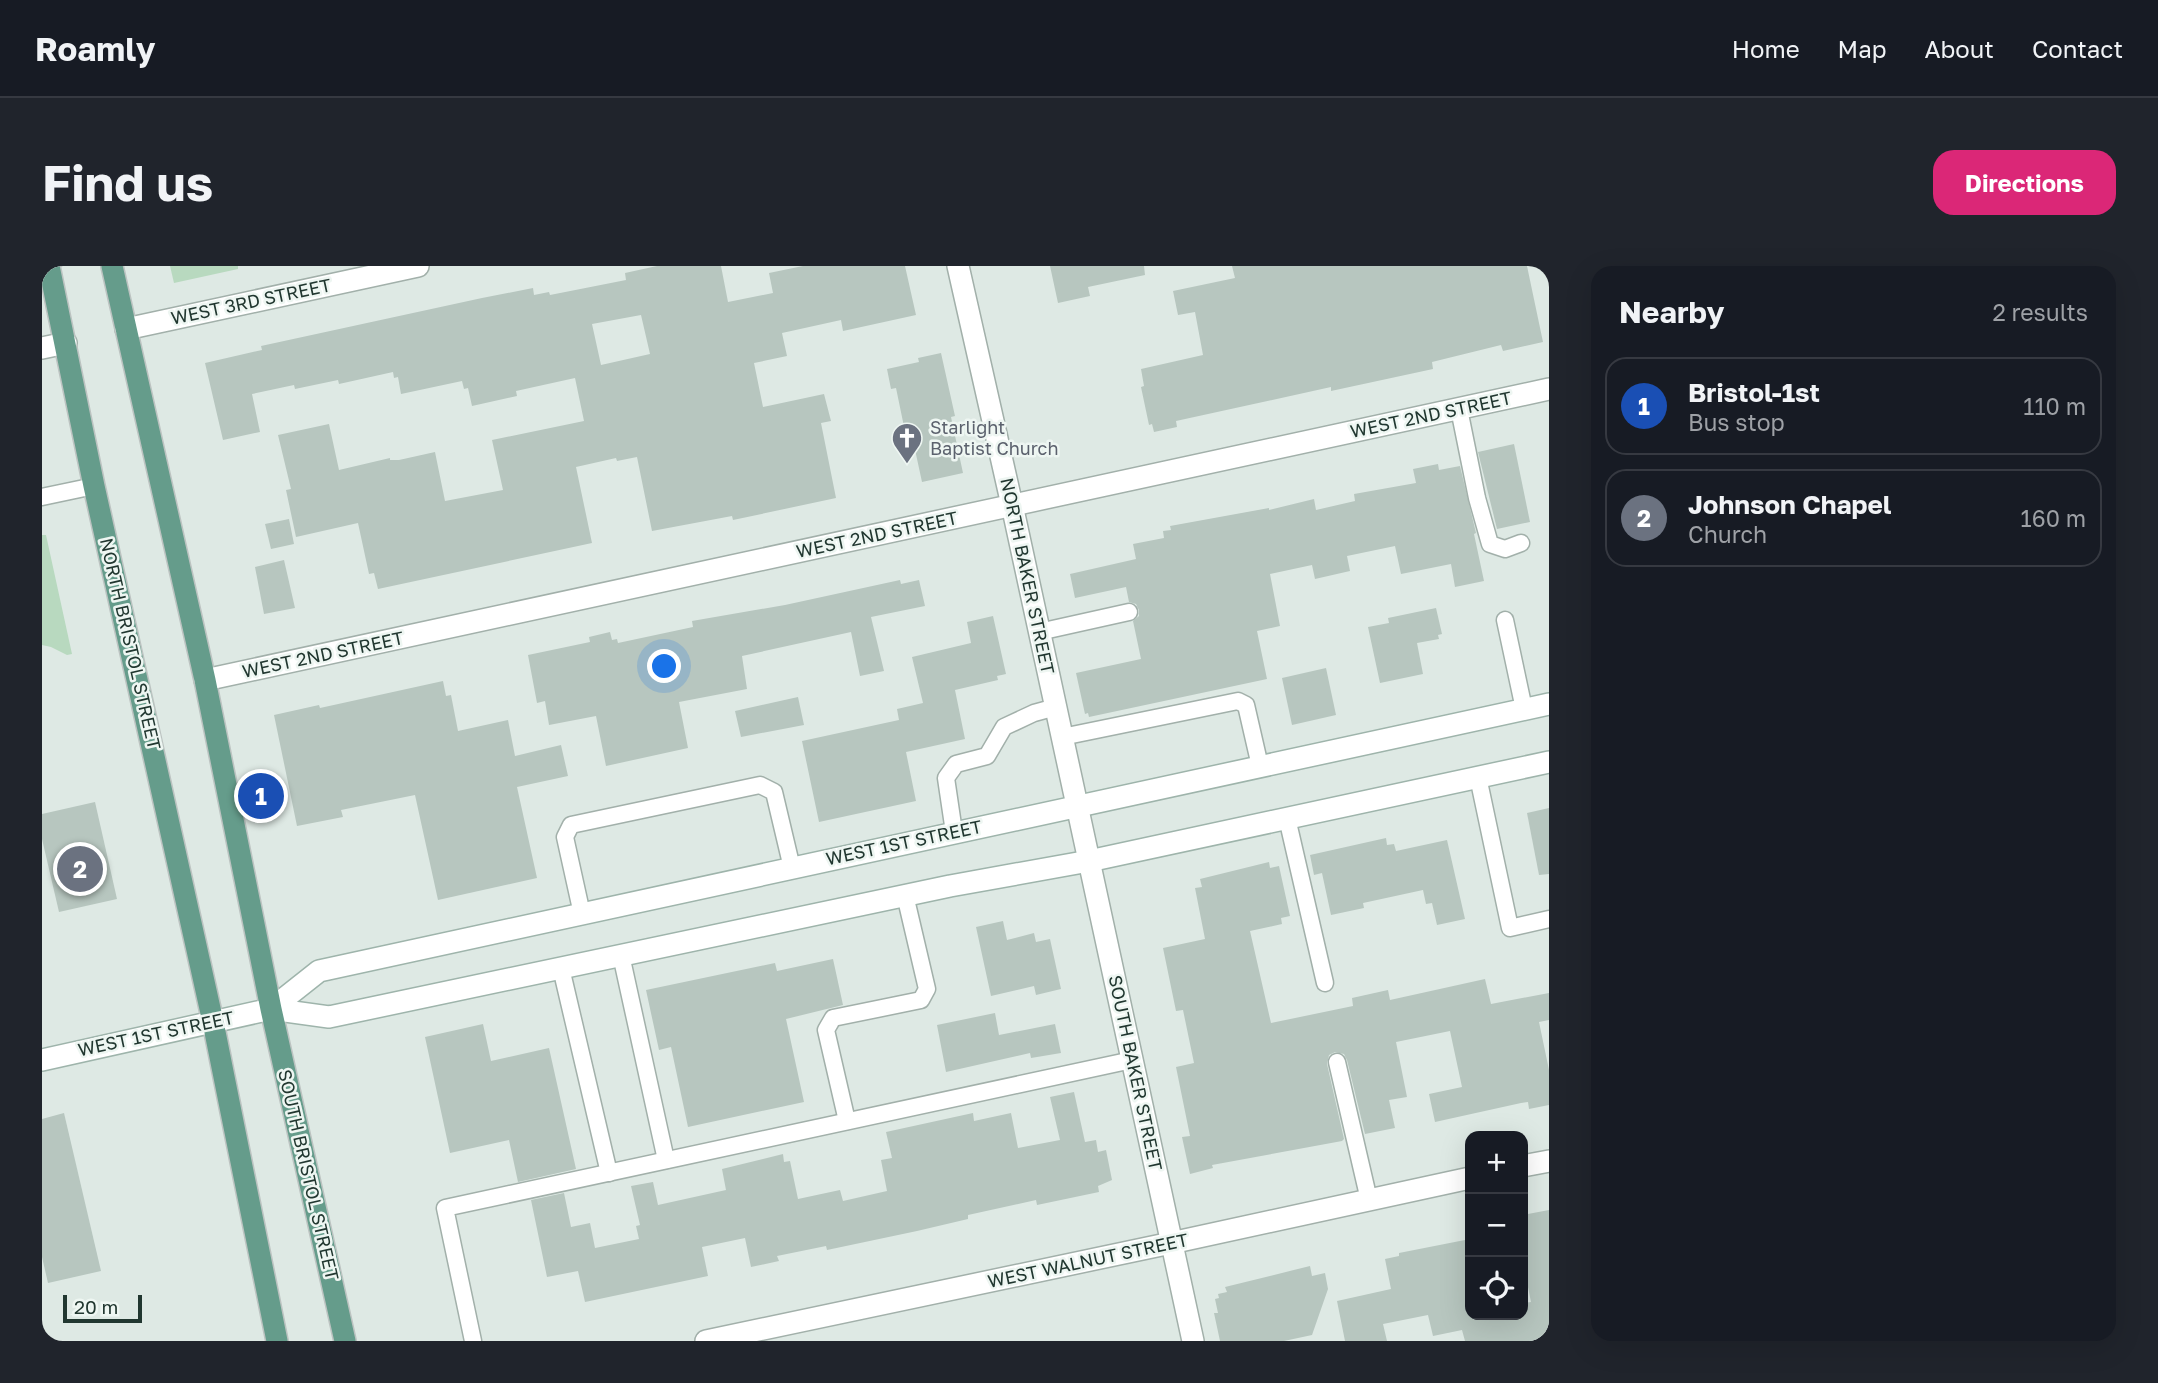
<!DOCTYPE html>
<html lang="en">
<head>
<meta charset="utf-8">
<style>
	body { margin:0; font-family:"Golos Text",sans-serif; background:#20242c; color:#f1f3f6 }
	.controls { position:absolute; right:21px; bottom:21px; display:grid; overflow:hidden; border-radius:14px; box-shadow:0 7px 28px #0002 }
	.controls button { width:63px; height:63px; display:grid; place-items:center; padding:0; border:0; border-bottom:2px solid #363941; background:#171b24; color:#f1f3f6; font:35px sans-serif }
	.scale { position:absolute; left:21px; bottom:18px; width:79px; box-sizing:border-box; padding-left:7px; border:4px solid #213730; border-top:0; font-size:19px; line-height:24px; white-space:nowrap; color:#213730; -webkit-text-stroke:5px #eef6f2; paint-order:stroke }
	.you { position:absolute; left:623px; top:401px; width:24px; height:24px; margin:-18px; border:5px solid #fff; border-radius:50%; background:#1a73e8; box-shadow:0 0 0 10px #1a73e833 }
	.badge { display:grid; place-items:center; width:46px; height:46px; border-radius:50%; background:#db2777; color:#fff; font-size:23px; font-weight:700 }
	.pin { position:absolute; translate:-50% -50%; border:4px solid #fff; box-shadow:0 2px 7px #0006 }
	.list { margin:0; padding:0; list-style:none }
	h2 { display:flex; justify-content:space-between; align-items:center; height:91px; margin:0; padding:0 28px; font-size:30px }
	h2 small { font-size:23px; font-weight:400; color:#9ea1a6 }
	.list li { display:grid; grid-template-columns:46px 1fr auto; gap:21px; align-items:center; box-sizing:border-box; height:98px; margin:0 14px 14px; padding:0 14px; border:2px solid #363941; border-radius:21px }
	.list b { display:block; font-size:26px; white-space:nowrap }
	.list p { margin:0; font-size:23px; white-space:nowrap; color:#9ea1a6 }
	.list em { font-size:23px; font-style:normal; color:#9ea1a6 }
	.icon { flex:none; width:38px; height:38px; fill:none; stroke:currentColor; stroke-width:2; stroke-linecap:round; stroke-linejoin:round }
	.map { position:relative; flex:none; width:1507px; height:1075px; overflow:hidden; border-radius:21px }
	header { display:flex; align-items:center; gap:42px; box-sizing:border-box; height:98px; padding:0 35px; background:#171b24; border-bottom:2px solid #363941 }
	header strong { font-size:33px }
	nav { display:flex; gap:38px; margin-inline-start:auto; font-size:24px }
	.intro { display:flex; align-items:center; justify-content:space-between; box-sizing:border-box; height:168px; padding:0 42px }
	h1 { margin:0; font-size:49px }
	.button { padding:18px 32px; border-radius:21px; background:#db2777; color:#fff; font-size:24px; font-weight:700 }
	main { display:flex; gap:42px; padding:0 42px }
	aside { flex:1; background:#171b24; border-radius:21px; box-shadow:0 7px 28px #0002 }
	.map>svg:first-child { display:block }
	.green { fill:#b8d9bf }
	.building { fill:#b7c6bf; fill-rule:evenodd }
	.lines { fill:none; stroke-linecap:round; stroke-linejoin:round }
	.service-casing { stroke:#a2b0aa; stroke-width:19 }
	.minor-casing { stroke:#a2b0aa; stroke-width:24 }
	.secondary-casing { stroke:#9eb4ab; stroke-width:24 }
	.primary-casing { stroke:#bcc3c1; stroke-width:24 }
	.service { stroke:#fff; stroke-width:16 }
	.minor { stroke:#fff; stroke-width:21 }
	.secondary { stroke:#fff; stroke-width:21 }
	.primary { stroke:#659c8b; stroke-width:21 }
	.labels { text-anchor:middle; stroke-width:5; stroke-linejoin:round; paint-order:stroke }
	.street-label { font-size:18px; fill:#213730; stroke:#eef6f2 }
	.worship-label { font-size:18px; fill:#5b616d; stroke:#eef6f2; text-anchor:start }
</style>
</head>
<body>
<header>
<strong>Roamly</strong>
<nav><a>Home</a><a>Map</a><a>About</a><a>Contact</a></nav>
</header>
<div class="intro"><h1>Find us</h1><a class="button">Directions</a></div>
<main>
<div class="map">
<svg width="1507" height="1075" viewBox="0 0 1507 1075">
	<rect width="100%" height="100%" fill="#dee9e4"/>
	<g class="green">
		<polygon points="128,0 196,0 196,3 132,17"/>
		<polygon points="0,269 4,269 30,388 25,389 9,381 0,379"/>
	</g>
	<g class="building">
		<path d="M615,0h64l7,36 45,-9 -4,-20 34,-7h102l11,49 -73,16 -2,-11 -59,13 5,23 -33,7 9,44 61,-13 7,27 -10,2 15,75 -103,22 -1,-4 -80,15 -15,-74 -20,4 -1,-3 -40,9 16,76 -214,46 -4,-16 -5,1 -11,-51 -62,14 -10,-47 5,-1 -13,-54 51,-11 10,46 51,-12v2h9l36,-8 10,49 58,-11 -11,-50 92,-19 -9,-43 -59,13 1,5 -45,10 -4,-18 -4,1 -2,-8 -61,13 -3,-17 -4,1 -1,-6 -54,12 -1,-4 -43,9 -1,-4 -42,9 8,38 -37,8 -18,-77 57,-13 -1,-4 221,-48 51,-10 1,7 15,-3 1,3 76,-15 -1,-7zM599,49l9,39 -49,11 -9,-41z"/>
		<polygon points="1008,0 1102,0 1103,9 1046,21 1048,30 1016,37"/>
		<polygon points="1190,0 1485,0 1501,76 1461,85 1459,79 1390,96 1391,103 1289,125 1289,121 1134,155 1135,161 1112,166 1110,158 1107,159 1099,121 1102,120 1099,103 1161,89 1153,46 1136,49 1131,25 1193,12"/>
		<polygon points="899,87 913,150 909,151 921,207 880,216 872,179 866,180 854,122 849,123 845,103 877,96 876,92"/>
		<polygon points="1472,178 1488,256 1455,263 1436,186"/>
		<polygon points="1396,198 1397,204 1418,200 1434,267 1432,268 1442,315 1413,321 1409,298 1359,308 1353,280 1305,290 1308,305 1273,313 1270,299 1228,308 1238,360 1215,365 1225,413 1047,451 1046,447 1043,448 1034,407 1099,393 1091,355 1097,350 1097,344 1094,338 1087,336 1084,321 1033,332 1028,308 1094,293 1091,278 1122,272 1121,265 1129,264 1128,260 1227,242 1227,244 1272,233 1274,244 1313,235 1312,228 1374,217 1371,203"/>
		<polygon points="247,253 252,278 229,283 223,258"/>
		<polygon points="242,294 253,342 222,348 213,301"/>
		<polygon points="858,314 859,318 877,314 883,340 829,351 842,405 818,410 809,366 700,390 705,423 637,436 646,482 564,500 554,450 507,459 503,435 495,437 486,389 548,376 547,371 568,366 570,374 575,373 576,377 651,361 650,355 743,339"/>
		<polygon points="1394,342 1400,368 1396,369 1397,373 1375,377 1381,408 1338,417 1326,361 1347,357 1346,352"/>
		<polygon points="951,350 964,408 955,410 956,414 913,424 923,473 864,486 874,535 777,556 760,475 857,454 855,443 881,437 870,391 929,377 925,356"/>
		<polygon points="1284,402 1294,449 1250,459 1240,412"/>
		<polygon points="401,415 404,430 409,429 416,465 466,454 473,490 519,479 526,510 475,521 495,612 396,634 373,529 299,544 301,551 255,560 232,449 277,439 278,442"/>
		<polygon points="756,431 762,459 699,471 693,445"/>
		<polygon points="53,536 75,633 17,646 0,573 0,548"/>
		<polygon points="1507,542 1507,608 1497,609 1485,547"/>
		<polygon points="1344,572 1345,579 1352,578 1354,585 1405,574 1423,653 1395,659 1390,637 1384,638 1381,624 1321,637 1322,642 1289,649 1280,607 1272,609 1268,589"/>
		<polygon points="1227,596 1228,602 1237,600 1248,650 1239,652 1240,658 1208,665 1229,757 1311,740 1310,732 1346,724 1348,734 1443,713 1449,738 1507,727 1507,754 1497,756 1507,804 1507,839 1487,843 1486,836 1479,837 1393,856 1387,828 1420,821 1408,765 1354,776 1365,831 1347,834 1353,862 1323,868 1305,794 1302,788 1293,786 1287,789 1285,798 1302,873 1300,875 1170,899 1171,902 1148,908 1140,871 1148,870 1134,801 1152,797 1141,744 1134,745 1121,682 1163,673 1153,622 1160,621 1158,613"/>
		<polygon points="961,655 965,674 992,667 994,676 1008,673 1019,723 994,729 992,720 949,730 934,661"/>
		<polygon points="791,693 801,739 744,753 762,836 646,861 629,781 617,784 604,724 733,697 735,705"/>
		<polygon points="953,747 957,769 1013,758 1019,787 989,792 988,787 904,806 895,759"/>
		<polygon points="441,758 449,795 507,782 534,903 476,916 467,874 408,887 383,771"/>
		<polygon points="1032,826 1043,876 1054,874 1056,886 1064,884 1070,914 1056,920 1057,926 995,939 994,934 926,949 926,953 875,965 785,984 784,980 735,990 737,995 709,1001 703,972 660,981 666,1010 543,1036 536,1005 505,1011 489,934 522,927 529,961 548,957 553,982 597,973 594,960 598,959 589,920 611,916 616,939 684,924 680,903 741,888 742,896 748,895 756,933 798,924 801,935 845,925 839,894 850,892 844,866 931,847 932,855 969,847 976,882 1018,874 1008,831"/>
		<polygon points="22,847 59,1005 6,1017 0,991 0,853"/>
		<polygon points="1507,944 1507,1075 1423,1075 1420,1064 1391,1070 1386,1049 1341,1058 1345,1075 1303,1075 1295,1035 1349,1023 1343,993 1357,990 1357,987 1428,973 1428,1049 1481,1049 1481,1037 1489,1036 1481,996 1481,949"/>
		<polygon points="1268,1000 1270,1010 1283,1007 1286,1023 1270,1069 1242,1075 1178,1075 1172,1047 1176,1047 1173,1033 1177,1032 1176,1028 1185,1026 1183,1021"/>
	</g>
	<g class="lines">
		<g class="service-casing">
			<g id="service">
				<polyline points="1417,143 1435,232 1448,278 1463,283 1479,277"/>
				<polyline points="0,231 52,220"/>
				<polyline points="1463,354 1482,443"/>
				<polyline points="997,366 1087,346"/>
				<polyline points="1020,471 1196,435 1204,439 1218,500"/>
				<polyline points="1436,511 1468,662 1507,653"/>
				<polyline points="1245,552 1283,717"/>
				<polyline points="912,566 904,512 914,498 945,490 962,461 992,447 1014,441"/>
				<polyline points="540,648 523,571 529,559 718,519 732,526 750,602"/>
				<polyline points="579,689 624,894"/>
				<polyline points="519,702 567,907"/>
				<polyline points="1295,796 1327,934"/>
				<polyline points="805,855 784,764 791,752 879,734 885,723 863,629"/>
				<polyline points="431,1075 403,942 1090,794"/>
			</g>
		</g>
		<g class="minor-casing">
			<g id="minor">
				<polyline points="916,0 970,239 1151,1075"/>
				<polyline points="84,63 376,0"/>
				<polyline points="0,82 24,77"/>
				<polyline points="163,414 1507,123"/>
				<polyline points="1481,900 1507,895"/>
				<polyline points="664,1075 1129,977 1428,912"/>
			</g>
		</g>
		<g class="secondary-casing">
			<g id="secondary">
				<polyline points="229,743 277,705 1507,438"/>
				<polyline points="0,794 229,743 287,751 908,620 1047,595 1507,496"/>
			</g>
		</g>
		<g class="primary-casing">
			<g id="primary">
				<polyline points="7,0 52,220 171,756 235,1075"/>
				<polyline points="70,0 163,414 229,743 303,1075"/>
			</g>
		</g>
		<use href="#service" class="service"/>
		<use href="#minor" class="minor"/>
		<use href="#secondary" class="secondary"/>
		<use href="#primary" class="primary"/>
	</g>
	<defs>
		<g id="church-pin" transform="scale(1.575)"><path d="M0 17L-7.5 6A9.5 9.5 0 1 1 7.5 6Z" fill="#6b7280" stroke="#eef6f2"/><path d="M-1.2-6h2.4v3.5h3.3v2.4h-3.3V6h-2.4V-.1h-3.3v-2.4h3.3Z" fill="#fff"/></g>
	</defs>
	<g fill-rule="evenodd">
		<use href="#church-pin" x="865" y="172"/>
	</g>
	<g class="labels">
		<g class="street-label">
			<text transform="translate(209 36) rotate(-12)" y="6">WEST 3RD STREET</text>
			<text transform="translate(1389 149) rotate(-12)" y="6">WEST 2ND STREET</text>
			<text transform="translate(835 269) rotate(-12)" y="6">WEST 2ND STREET</text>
			<text transform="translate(985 310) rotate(78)" y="6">NORTH BAKER STREET</text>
			<text transform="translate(88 378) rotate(77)" y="6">NORTH BRISTOL STREET</text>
			<text transform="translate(281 389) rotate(-12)" y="6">WEST 2ND STREET</text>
			<text transform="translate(862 577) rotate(-12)" y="6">WEST 1ST STREET</text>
			<text transform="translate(114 768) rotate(-12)" y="6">WEST 1ST STREET</text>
			<text transform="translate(1093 807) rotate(78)" y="6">SOUTH BAKER STREET</text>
			<text transform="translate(266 909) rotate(77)" y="6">SOUTH BRISTOL STREET</text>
			<text transform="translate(1046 995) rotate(-12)" y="6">WEST WALNUT STREET</text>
		</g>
		<g class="worship-label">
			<text x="888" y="168">Starlight<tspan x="888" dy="21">Baptist Church</tspan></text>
		</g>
	</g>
</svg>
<div class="controls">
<button>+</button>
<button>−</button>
<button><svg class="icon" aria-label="locate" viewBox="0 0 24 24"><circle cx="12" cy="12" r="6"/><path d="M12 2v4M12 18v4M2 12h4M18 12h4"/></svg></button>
</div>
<div class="scale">20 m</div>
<div class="you"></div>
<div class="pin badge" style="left:219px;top:530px;background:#1a4fb4">1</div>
<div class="pin badge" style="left:38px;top:603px;background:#6b7280">2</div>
</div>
<aside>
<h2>Nearby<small>2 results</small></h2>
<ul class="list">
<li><span class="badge" style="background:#1a4fb4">1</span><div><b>Bristol-1st</b><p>Bus stop</p></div><em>110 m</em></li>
<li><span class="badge" style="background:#6b7280">2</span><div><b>Johnson Chapel</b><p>Church</p></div><em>160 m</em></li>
</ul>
</aside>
</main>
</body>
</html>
